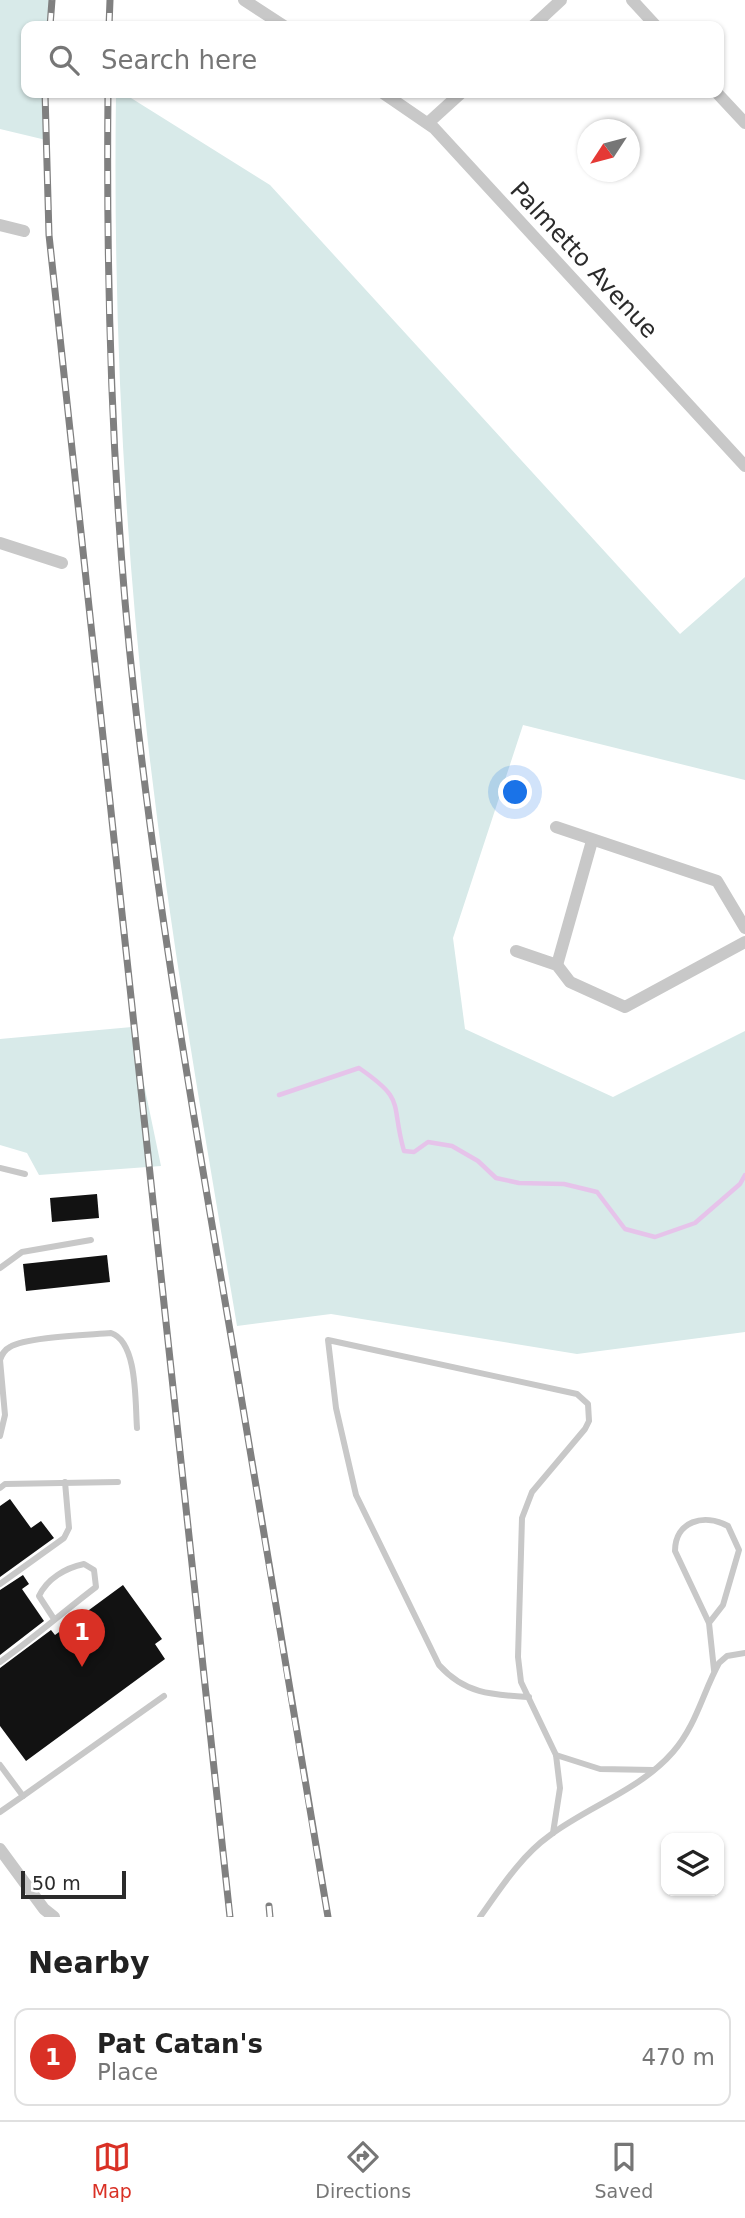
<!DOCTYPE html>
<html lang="en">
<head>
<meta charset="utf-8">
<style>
	body { margin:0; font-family:"DejaVu Sans",sans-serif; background:#f6f6f6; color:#222 }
	.controls { position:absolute; right:21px; bottom:21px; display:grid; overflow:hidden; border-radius:14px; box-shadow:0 2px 5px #0004 }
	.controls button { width:63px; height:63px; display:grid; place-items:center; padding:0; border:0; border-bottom:2px solid #e0e0e0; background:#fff; color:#222; font:35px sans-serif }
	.compass { position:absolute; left:577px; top:119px; width:63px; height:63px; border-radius:50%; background:#fff; box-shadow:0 2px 5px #0004; rotate:234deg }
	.scale { position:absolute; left:21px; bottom:18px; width:105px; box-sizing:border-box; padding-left:7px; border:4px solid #2b2b2b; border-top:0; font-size:19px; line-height:24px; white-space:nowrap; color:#2b2b2b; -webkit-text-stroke:5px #fff; paint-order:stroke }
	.you { position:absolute; left:516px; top:793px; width:24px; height:24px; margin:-18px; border:5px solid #fff; border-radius:50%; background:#1a73e8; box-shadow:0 0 0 10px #1a73e833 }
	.badge { display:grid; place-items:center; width:46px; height:46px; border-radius:50%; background:#d93025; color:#fff; font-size:23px; font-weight:700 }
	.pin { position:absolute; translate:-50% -58px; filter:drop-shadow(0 2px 4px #0008) }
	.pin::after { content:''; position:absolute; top:37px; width:24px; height:21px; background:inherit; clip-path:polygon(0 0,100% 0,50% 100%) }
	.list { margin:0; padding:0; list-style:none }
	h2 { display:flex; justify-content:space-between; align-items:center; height:91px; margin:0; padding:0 28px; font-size:30px }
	h2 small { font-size:23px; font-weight:400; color:#767676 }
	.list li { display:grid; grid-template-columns:46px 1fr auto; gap:21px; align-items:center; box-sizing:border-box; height:98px; margin:0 14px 14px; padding:0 14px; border:2px solid #e0e0e0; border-radius:14px }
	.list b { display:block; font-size:26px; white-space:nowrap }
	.list p { margin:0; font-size:23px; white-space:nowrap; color:#767676 }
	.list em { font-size:23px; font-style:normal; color:#767676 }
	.icon { flex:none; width:38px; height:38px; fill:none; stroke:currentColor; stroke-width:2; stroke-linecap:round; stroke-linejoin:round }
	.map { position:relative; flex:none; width:745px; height:1917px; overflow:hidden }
	.search { position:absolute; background:#fff; box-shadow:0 2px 5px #0004; left:21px; right:21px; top:21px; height:77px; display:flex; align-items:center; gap:18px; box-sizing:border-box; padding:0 24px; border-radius:14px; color:#767676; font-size:26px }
	.sheet { height:203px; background:#fff }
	nav { display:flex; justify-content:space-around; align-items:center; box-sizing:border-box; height:98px; border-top:2px solid #e0e0e0; background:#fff; font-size:19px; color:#767676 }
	nav a { display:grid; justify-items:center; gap:4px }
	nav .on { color:#d93025 }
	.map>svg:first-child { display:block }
	.green { fill:#d8eae9 }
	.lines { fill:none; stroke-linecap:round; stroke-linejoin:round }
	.stream { stroke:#e6c3ea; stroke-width:4.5 }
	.building { fill:#121212 }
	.service { stroke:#c8c8c8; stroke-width:6 }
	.minor { stroke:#c8c8c8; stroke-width:12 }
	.rail-casing { stroke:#808080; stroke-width:7 }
	.rail { stroke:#fff; stroke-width:4.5; stroke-dasharray:13; stroke-linecap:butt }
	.labels { text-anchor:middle; stroke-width:7; stroke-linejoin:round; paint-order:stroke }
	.street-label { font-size:24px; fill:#2b2b2b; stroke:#fff }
</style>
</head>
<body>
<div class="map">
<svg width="745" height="1917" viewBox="0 0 745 1917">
	<rect width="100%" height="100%" fill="#fff"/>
	<g class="green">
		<polygon points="0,0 52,0 50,26 26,26 26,93 45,93 46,140 0,129"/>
		<path d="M116,93h7l147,92 410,449 65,-57v203l-222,-55 -70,213 12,91 148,68 132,-66v301l-168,22 -246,-40 -94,12c-33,-197 -68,-394 -90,-592 -24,-212 -34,-428 -31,-641z"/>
		<polygon points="132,1027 161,1166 39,1175 27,1153 0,1145 0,1039"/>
	</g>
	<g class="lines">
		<path class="stream" d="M279,1095l80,-27c48,33 31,34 45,83l10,1 14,-10 24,4 26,15 18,17 23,5 45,1 33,8 28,37 30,8 40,-14 45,-39 5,-9"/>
	</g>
	<g class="building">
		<polygon points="97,1194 99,1218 52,1222 50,1198"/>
		<polygon points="107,1255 110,1282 26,1291 23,1264"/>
		<polygon points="10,1499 31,1528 41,1521 54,1538 0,1577 0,1506"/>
		<polygon points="23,1575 29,1584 22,1589 44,1621 0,1655 0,1590"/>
		<polygon points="123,1585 162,1639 155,1644 165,1659 26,1761 0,1726 0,1668 51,1630 55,1635"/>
	</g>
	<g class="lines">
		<g class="service">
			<polyline points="0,1168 25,1174"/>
			<polyline points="0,1268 22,1252 91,1240"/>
			<path d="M0,1436l5,-21 -5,-55c2,-6 4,-10 10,-13 16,-10 79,-12 101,-14 27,9 24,70 26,95"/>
			<polyline points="0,1488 5,1484 118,1482"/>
			<polyline points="0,1584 64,1538 69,1528 65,1482"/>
			<path d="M709,1623l14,-18 16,-55 -11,-24c-24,-13 -53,-5 -53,25l34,72 5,47"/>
			<path d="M0,1662c34,-24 63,-50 96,-75l-2,-17 -10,-6c-19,4 -37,15 -45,32l15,23"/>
			<path d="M529,1697c-37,-2 -64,-3 -90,-32l-83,-170 -20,-87 -8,-68 249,54 11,10 1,17 -4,8 -53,63 -10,26 -4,139 3,25 35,73 4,33 -7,45"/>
			<polyline points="556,1755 600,1769 653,1770"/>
			<polyline points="0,1765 23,1796 0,1812"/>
			<polyline points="23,1796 164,1696"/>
			<path d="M480,1917c20,-28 41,-61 69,-81 40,-30 91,-46 124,-84 23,-26 30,-60 46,-89l8,-7 18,-3"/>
		</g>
		<g class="minor">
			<polyline points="244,0 284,26"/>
			<polyline points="632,0 656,26"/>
			<polyline points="533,26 561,0"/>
			<polyline points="383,93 434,128 745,466"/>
			<polyline points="717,93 745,123"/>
			<polyline points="428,123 461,93"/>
			<polyline points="0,225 24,231"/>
			<polyline points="0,543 62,563"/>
			<polyline points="556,827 717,881 745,928"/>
			<polyline points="516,951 557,965 570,982 625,1007 745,942"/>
			<polyline points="557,965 592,841"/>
			<polyline points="0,1849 44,1909 54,1917"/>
		</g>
		<g class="rail-casing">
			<g id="rail">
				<polyline points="50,26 52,0"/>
				<polyline points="109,26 110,0"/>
				<polyline points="45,93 49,235 230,1917"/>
				<path d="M108,93c-2,200 4,401 26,600 24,218 61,433 98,649 32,192 63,384 96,575"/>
				<polyline points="269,1906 270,1917"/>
			</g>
		</g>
		<use href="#rail" class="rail"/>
	</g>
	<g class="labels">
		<g class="street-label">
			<text transform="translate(584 260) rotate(47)" y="8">Palmetto Avenue</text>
		</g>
	</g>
</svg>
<div class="controls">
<button><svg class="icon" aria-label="layers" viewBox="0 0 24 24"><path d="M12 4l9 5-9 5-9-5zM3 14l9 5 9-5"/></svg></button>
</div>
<svg class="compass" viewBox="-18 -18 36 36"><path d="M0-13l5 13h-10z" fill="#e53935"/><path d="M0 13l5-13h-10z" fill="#767676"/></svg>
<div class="scale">50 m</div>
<div class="you"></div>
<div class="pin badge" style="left:82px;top:1667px">1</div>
<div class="search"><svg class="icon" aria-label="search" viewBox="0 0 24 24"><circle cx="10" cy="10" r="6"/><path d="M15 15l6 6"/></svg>Search here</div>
</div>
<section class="sheet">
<h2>Nearby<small></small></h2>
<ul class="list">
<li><span class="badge">1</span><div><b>Pat Catan's</b><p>Place</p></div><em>470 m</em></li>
</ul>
</section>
<nav>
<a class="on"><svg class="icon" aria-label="map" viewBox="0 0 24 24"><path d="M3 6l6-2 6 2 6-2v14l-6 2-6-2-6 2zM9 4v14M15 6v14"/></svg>Map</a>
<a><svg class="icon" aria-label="directions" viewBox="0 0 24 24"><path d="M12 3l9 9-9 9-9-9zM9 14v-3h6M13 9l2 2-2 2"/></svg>Directions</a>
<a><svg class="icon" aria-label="saved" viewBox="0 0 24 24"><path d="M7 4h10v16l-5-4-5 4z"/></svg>Saved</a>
</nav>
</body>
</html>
